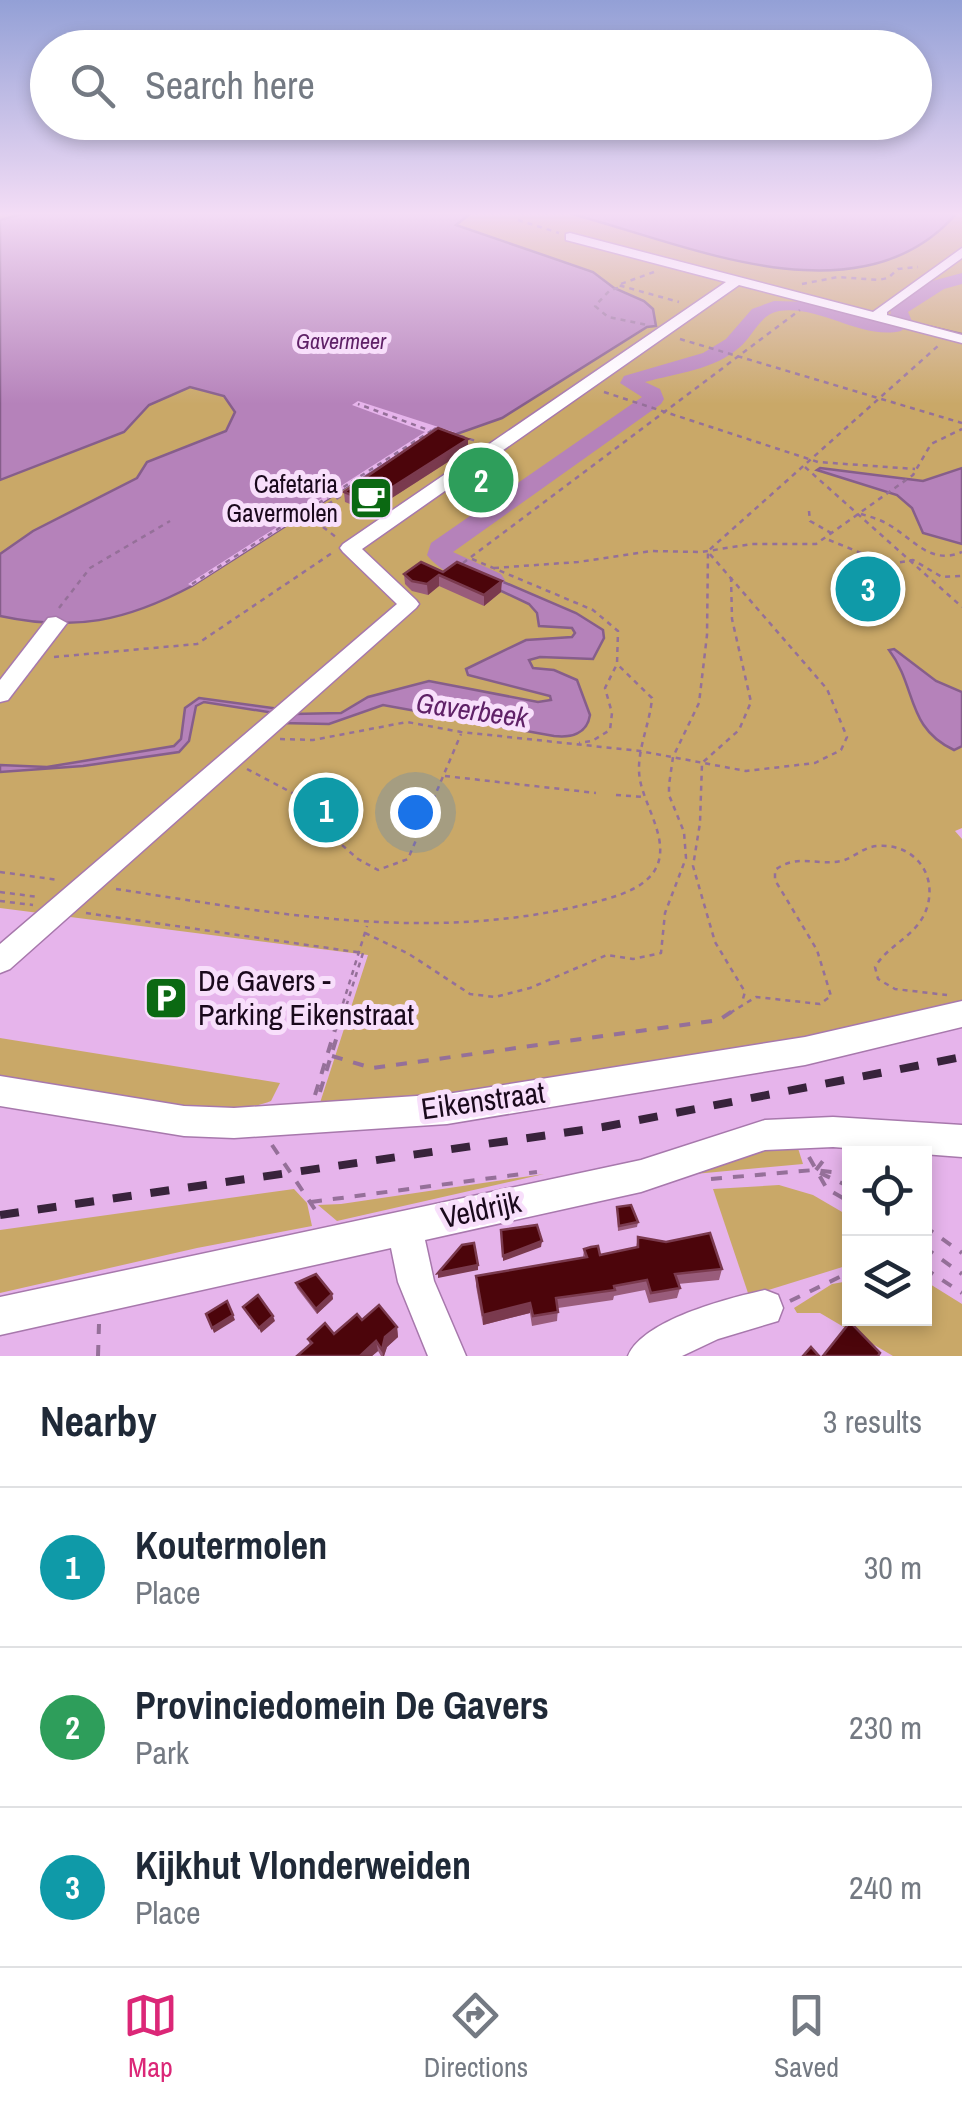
<!DOCTYPE html>
<html lang="en">
<head>
<meta charset="utf-8">
<style>
	body { margin:0; font-family:"Archivo Narrow",sans-serif; background:#f2f2f3; color:#1f2937 }
	.controls { position:absolute; right:30px; bottom:30px; display:grid; overflow:hidden; border-radius:0px; box-shadow:0 5px 15px #0003 }
	.controls button { width:90px; height:90px; display:grid; place-items:center; padding:0; border:0; border-bottom:2px solid #e0e1e3; background:#fff; color:#1f2937; font:50px sans-serif }
	.you { position:absolute; left:415px; top:812px; width:35px; height:35px; margin:-25px; border:8px solid #fff; border-radius:50%; background:#1a73e8; box-shadow:0 0 0 15px #1a73e833 }
	.badge { display:grid; place-items:center; width:65px; height:65px; border-radius:50%; background:#db2777; color:#fff; font-size:32px; font-weight:700 }
	.pin { position:absolute; translate:-50% -50%; border:5px solid #fff; box-shadow:0 2px 10px #0006 }
	.list { margin:0; padding:0; list-style:none }
	h2 { display:flex; justify-content:space-between; align-items:center; height:130px; margin:0; padding:0 40px; font-size:42px }
	h2 small { font-size:32px; font-weight:400; color:#747a83 }
	.list li { display:grid; grid-template-columns:65px 1fr auto; gap:30px; align-items:center; box-sizing:border-box; height:160px; padding:0 40px; border-top:2px solid #e0e1e3 }
	.list b { display:block; font-size:38px; white-space:nowrap }
	.list p { margin:0; font-size:32px; white-space:nowrap; color:#747a83 }
	.list em { font-size:32px; font-style:normal; color:#747a83 }
	.icon { flex:none; width:55px; height:55px; fill:none; stroke:currentColor; stroke-width:2; stroke-linecap:round; stroke-linejoin:round }
	.map { position:relative; flex:none; width:962px; height:1356px; overflow:hidden }
	.search { position:absolute; background:#fff; box-shadow:0 5px 15px #0003; left:30px; right:30px; top:30px; height:110px; display:flex; align-items:center; gap:25px; box-sizing:border-box; padding:0 35px; border-radius:55px; color:#747a83; font-size:38px }
	.sheet { height:610px; background:#fff }
	nav { display:flex; justify-content:space-around; align-items:center; box-sizing:border-box; height:140px; border-top:2px solid #e0e1e3; background:#fff; font-size:28px; color:#747a83 }
	nav a { display:grid; justify-items:center; gap:5px }
	nav .on { color:#db2777 }
	.map>svg:first-child { display:block }
	.green { fill:#c9a868 }
	.water { fill:#b582ba; stroke:#865e8b; stroke-width:2.5 }
	.pier { fill:#e6b4eb }
	.lines { fill:none; stroke-linecap:round; stroke-linejoin:round }
	.stream { stroke:#865e8b; stroke-width:2.5 }
	.river { fill:#b582ba; fill-rule:evenodd }
	.minor-casing { stroke:#a778ac; stroke-width:3 }
	.path-far1 { stroke:#957099; stroke-width:2.5; stroke-dasharray:5 5; stroke-linecap:butt }
	.path { stroke:#957099; stroke-width:4; stroke-dasharray:11 11; stroke-linecap:butt }
	.minor { fill:#fff; fill-rule:evenodd }
	.rail { stroke:#38233b; stroke-width:8; stroke-dasharray:19 19; stroke-linecap:butt }
	.wall { fill:#995c7b }
	.shaded-wall { fill:#7a3a4e }
	.building { fill:#4c050b; stroke:#7a3a4e; stroke-width:2.5 }
	.labels { text-anchor:middle; stroke-width:10; stroke-linejoin:round; paint-order:stroke }
	.far-water-label { font-size:22px; font-style:italic; fill:#5f2167; stroke:#f8dffb }
	.poi-label { font-size:25px; fill:#1a091c; stroke:#f8dffb; text-anchor:end }
	.water-label { font-size:28px; font-style:italic; fill:#5f2167; stroke:#f8dffb }
	.near-poi-label { font-size:30px; fill:#1a091c; stroke:#f8dffb; text-anchor:start }
	.near-street-label { font-size:30px; fill:#1a091c; stroke:#f8dffb }
</style>
</head>
<body>
<div class="map">
<svg width="962" height="1356" viewBox="0 0 962 1356">
	<rect width="100%" height="100%" fill="#e6b4eb"/>
	<g class="green">
		<path d="M0,214h962v614l-7,3 7,8v167c-210,50 -428,87 -644,103l50,-154 -368,-47z"/>
		<path d="M0,1038l280,45 -9,18c-64,25 -200,-12 -271,-24z"/>
		<polygon points="796,1142 803,1164 684,1175 758,1149"/>
		<polygon points="544,1174 337,1221 318,1205 341,1204"/>
		<polygon points="779,1185 813,1195 849,1216 849,1265 749,1296 713,1189"/>
		<polygon points="294,1189 307,1203 312,1226 197,1248 0,1293 0,1230"/>
		<polygon points="849,1281 850,1318 924,1318 925,1281 962,1304 962,1356 893,1356 820,1313 797,1313 794,1308 832,1284"/>
	</g>
	<g class="water">
		<path d="M22,214h448l-14,11 137,47 21,16 30,13 9,8 3,17 -9,1 -145,91 -48,17 -17,-6 -245,157c-66,35 -118,46 -192,30v-62l33,-23 104,-53 10,-16 79,-31 9,-19 -11,-16 -34,-9 -41,18 -25,27 -124,48v-260z"/>
		<path d="M572,214h384c-96,110 -268,31 -384,0z"/>
		<polygon points="820,468 923,481 962,468 962,544 923,533 912,508 897,495 817,470"/>
		<path d="M466,566l110,47 27,17 1,8 -11,21 -53,-2 -11,3 4,8 21,2 23,10 13,35c-3,19 -19,23 -36,21l-171,-31 -54,19 -46,-1 10,-9 48,-1 27,-16 61,-16 109,21 13,-2 -1,-4 -82,-21 -2,-6 60,-29 46,-3 3,-4 -3,-5 -33,-2 -2,-13 -8,-9 -70,-33z"/>
		<path d="M894,649l42,32 26,11v54l-8,4c-48,-22 -37,-63 -65,-100z"/>
		<polygon points="199,698 280,709 274,713 204,702 196,706 189,741 179,752 83,766 0,772 0,765 47,767 174,746 181,739 185,708"/>
	</g>
	<polygon class="pier" points="358,401 457,433 437,429 192,586 188,584 425,432 352,405"/>
	<g class="lines">
		<polyline class="stream" points="902,320 962,334"/>
		<path class="river" d="M962,273v11l-18,5 -36,23 4,9 -11,10c-41,9 -80,-26 -122,-20 -20,4 -25,24 -39,36 -26,23 -63,26 -95,35l15,7 4,10 -3,5 -208,148 48,22 4,6 -4,6c-22,5 -61,-13 -74,-31l4,-12 211,-146 -22,-14 4,-7 79,-23 23,-14 26,-30 22,-8 40,1 76,19 1,-15 41,-25z"/>
		<g class="minor-casing">
			<g id="minor">
				<polygon points="570,233 873,312 962,248 962,258 887,312 887,315 962,335 962,343 739,285 362,549 416,600 419,604 416,608 10,969 0,973 0,944 397,604 343,552 340,548 343,544 726,282 566,240 566,234"/>
				<polygon points="56,617 67,623 8,700 0,702 0,680 48,618"/>
				<polygon points="962,1001 962,1027 805,1065 447,1124 234,1138 184,1136 0,1106 0,1076 184,1106 234,1108 447,1094 805,1037"/>
				<polygon points="833,1117 962,1125 962,1157 833,1147 765,1150 641,1192 425,1240 434,1281 466,1356 428,1356 398,1282 391,1248 0,1335 0,1297 641,1160 765,1120"/>
				<path d="M765,1290l13,5 5,13 -5,13 -60,18 -36,17h-54c15,-36 100,-58 137,-66z"/>
			</g>
		</g>
		<g class="path-far1">
			<polyline points="518,220 559,233"/>
			<polyline points="654,272 618,285 679,302"/>
			<polyline points="802,284 838,277 878,280 888,278 898,269 918,267"/>
			<polyline points="618,288 610,290 595,306 608,317 648,325"/>
			<polyline points="680,339 962,423"/>
			<polyline points="604,392 818,462 915,469"/>
			<polyline points="432,431 436,428 479,442"/>
			<polyline points="805,467 962,607"/>
			<polyline points="809,511 810,521 833,534"/>
			<path d="M861,514c10,3 21,6 30,12 24,15 40,39 71,26"/>
			<polyline points="311,515 344,494"/>
			<polyline points="315,521 336,537"/>
			<polyline points="829,540 861,553 874,567 913,560 942,577 962,576"/>
			<polyline points="472,559 593,610 618,631 617,664 605,688 612,713 610,730 592,741 579,743"/>
			<polyline points="463,563 800,310"/>
			<polyline points="494,568 578,562 651,551 701,552 752,544 816,544 913,475 931,444 962,429"/>
			<polyline points="731,577 732,619 751,702 739,730 702,763 700,823 693,866 715,942 745,992 742,1002"/>
			<polyline points="192,584 431,431 358,404"/>
			<polyline points="868,585 873,568"/>
			<polyline points="59,608 90,568 170,521"/>
			<polyline points="54,657 197,644 332,553"/>
			<polyline points="280,739 313,740 407,722 461,732 640,751 746,771 815,763 841,750 847,737 827,689 709,553"/>
			<polyline points="247,769 302,798"/>
			<polyline points="445,776 596,793"/>
			<polygon points="319,790 338,790 352,799 355,812 346,825 320,831 300,822 298,805"/>
			<polyline points="616,795 644,797"/>
			<polyline points="327,832 358,859 378,870 408,859 461,734"/>
			<polyline points="0,872 59,880"/>
			<path d="M116,889c156,24 311,54 467,16 23,-6 61,-13 73,-37 14,-27 -11,-61 -16,-88 -5,-27 10,-55 12,-82l-35,-34"/>
			<polyline points="0,892 38,897"/>
			<polyline points="0,901 33,905"/>
			<polyline points="86,913 363,953 344,1013"/>
			<polyline points="365,933 409,954 470,994 495,997 530,988 607,955 633,959 661,953 665,913 686,858 684,832 669,795 669,785 673,757 699,703 707,635 708,551 939,345"/>
			<polyline points="340,1013 367,926"/>
			<path d="M730,1013l26,-16 64,7 11,-8 -14,-46 -42,-70v-10c23,-17 41,-4 66,-9 13,-3 22,-14 36,-15 34,-3 59,24 51,58 -8,32 -38,38 -53,63l3,12 17,10 52,6"/>
		</g>
		<g class="path">
			<polyline points="332,1056 372,1068 719,1020 734,1010"/>
			<polyline points="320,1092 345,1010"/>
			<polyline points="315,1095 341,1010"/>
			<polyline points="272,1145 320,1217"/>
			<polyline points="809,1157 827,1189 850,1202"/>
			<polyline points="816,1170 826,1157"/>
			<polyline points="820,1173 850,1187"/>
			<polyline points="711,1179 814,1170 850,1174"/>
			<polyline points="311,1202 537,1172"/>
			<polyline points="924,1226 962,1253"/>
			<polyline points="924,1247 962,1274"/>
			<polyline points="924,1268 962,1293"/>
			<polyline points="790,1301 850,1272"/>
			<polyline points="98,1356 99,1324"/>
		</g>
		<use href="#minor" class="minor"/>
		<polyline class="rail" points="0,1215 603,1127 962,1057"/>
	</g>
	<g class="wall">
		<polygon points="468,449 370,512 345,502 344,492"/>
		<polygon points="443,572 501,592 484,606 439,586 428,595 412,591 405,584 404,574"/>
		<polygon points="313,807 337,808 335,814 323,818 313,813"/>
		<polygon points="617,1207 638,1222 637,1227 618,1231"/>
		<polygon points="638,1237 722,1269 719,1280 678,1284 680,1288 677,1298 649,1303 645,1290 614,1296 613,1300 558,1308 557,1321 532,1326 530,1313 483,1325 476,1286 476,1276 583,1258 584,1249 600,1255 636,1248"/>
		<polygon points="296,1283 332,1294 333,1299 317,1314 297,1288"/>
		<polygon points="362,1320 397,1327 398,1337 387,1347 384,1356 381,1356 378,1351 372,1356 297,1356 310,1345 308,1339 334,1334"/>
	</g>
	<g class="shaded-wall">
		<polygon points="468,439 468,449 370,512 369,502"/>
		<polygon points="439,575 439,586 428,595 427,584"/>
		<polygon points="502,581 501,592 484,606 484,595"/>
		<polygon points="337,803 337,808 335,814 323,818 322,813"/>
		<polygon points="542,1241 541,1247 503,1261 503,1256"/>
		<polygon points="478,1265 478,1270 438,1278 438,1273"/>
		<polygon points="332,1294 333,1299 317,1314 316,1309"/>
		<polygon points="530,1303 530,1313 483,1325 483,1315"/>
		<polygon points="233,1315 235,1320 214,1333 212,1328"/>
		<polygon points="273,1316 275,1321 261,1333 259,1328"/>
		<polygon points="397,1327 398,1337 387,1347 384,1356 383,1356 382,1350 385,1337"/>
		<polygon points="376,1341 378,1351 372,1356 360,1356"/>
	</g>
	<g class="building">
		<polygon points="438,428 468,439 369,502 344,492"/>
		<polygon points="421,562 443,572 457,562 502,581 484,595 439,575 427,584 412,581 404,574"/>
		<polygon points="326,797 337,803 335,808 322,813 313,807"/>
		<polygon points="631,1205 638,1222 619,1226 617,1207"/>
		<polygon points="537,1225 542,1241 503,1256 501,1230"/>
		<polygon points="710,1233 722,1269 675,1274 680,1288 651,1293 647,1280 614,1286 615,1290 556,1298 558,1312 533,1316 530,1303 483,1315 476,1276 587,1257 584,1249 591,1247 598,1246 600,1255 638,1247 638,1237 666,1242"/>
		<polygon points="474,1243 478,1265 438,1273 462,1245"/>
		<polygon points="316,1274 332,1294 316,1309 296,1283"/>
		<polygon points="258,1295 273,1316 259,1328 243,1307"/>
		<polygon points="227,1301 233,1315 212,1328 206,1314"/>
		<polygon points="379,1305 397,1327 385,1337 382,1350 376,1341 360,1356 297,1356 312,1343 308,1339 325,1323 334,1334 357,1314 362,1320"/>
		<polygon points="850,1322 880,1353 878,1356 823,1356"/>
		<polygon points="811,1347 819,1356 803,1356"/>
	</g>
	<linearGradient id="sky" x2="0" y2="1"><stop stop-color="#93a0d6"/><stop offset="0.53" stop-color="#f4ddf6"/><stop offset="1" stop-color="#f4ddf6" stop-opacity="0"/></linearGradient>
	<rect width="962" height="404" fill="url(#sky)"/>
	<defs>
		<g id="cafe-square" transform="scale(2.25)"><rect x="-9" y="-9" width="18" height="18" rx="4" fill="#0b6912" stroke="#f8dffb"/><path d="M-5.5-4.5H6V0H3Q3 3.5 0 3.5H-2.5Q-5.5 3.5-5.5 0ZM3-3.2v2h1.7v-2ZM-6 4.5H4V6H-6Z" fill="#fff"/></g>
		<g id="parking-square" transform="scale(2.25)"><rect x="-9" y="-9" width="18" height="18" rx="4" fill="#0b6912" stroke="#f8dffb"/><path d="M-3.5-5.5H1a3.5 3.5 0 0 1 0 7H-1V5.5H-3.5ZM-1-3.4V-.6H.8a1.4 1.4 0 0 0 0-2.8Z" fill="#fff"/></g>
	</defs>
	<g fill-rule="evenodd">
		<use href="#cafe-square" x="371" y="498"/>
		<use href="#parking-square" x="166" y="998"/>
	</g>
	<g class="labels">
		<g class="far-water-label">
			<text x="341" y="349">Gavermeer</text>
		</g>
		<g class="poi-label">
			<text x="338" y="493">Cafetaria<tspan x="338" dy="29">Gavermolen</tspan></text>
		</g>
		<g class="water-label">
			<text transform="translate(472 710) rotate(8)" y="10">Gaverbeek</text>
		</g>
		<g class="near-poi-label">
			<text x="198" y="991">De Gavers -<tspan x="198" dy="34">Parking Eikenstraat</tspan></text>
		</g>
		<g class="near-street-label">
			<text transform="translate(483 1101) rotate(-8)" y="10">Eikenstraat</text>
			<text transform="translate(481 1210) rotate(-12)" y="10">Veldrijk</text>
		</g>
	</g>
</svg>
<div class="controls">
<button><svg class="icon" aria-label="locate" viewBox="0 0 24 24"><circle cx="12" cy="12" r="6"/><path d="M12 2v4M12 18v4M2 12h4M18 12h4"/></svg></button>
<button><svg class="icon" aria-label="layers" viewBox="0 0 24 24"><path d="M12 4l9 5-9 5-9-5zM3 14l9 5 9-5"/></svg></button>
</div>
<div class="you"></div>
<div class="pin badge" style="left:326px;top:810px;background:#0f9aa8">1</div>
<div class="pin badge" style="left:481px;top:480px;background:#2e9e5b">2</div>
<div class="pin badge" style="left:868px;top:589px;background:#0f9aa8">3</div>
<div class="search"><svg class="icon" aria-label="search" viewBox="0 0 24 24"><circle cx="10" cy="10" r="6"/><path d="M15 15l6 6"/></svg>Search here</div>
</div>
<section class="sheet">
<h2>Nearby<small>3 results</small></h2>
<ul class="list">
<li><span class="badge" style="background:#0f9aa8">1</span><div><b>Koutermolen</b><p>Place</p></div><em>30 m</em></li>
<li><span class="badge" style="background:#2e9e5b">2</span><div><b>Provinciedomein De Gavers</b><p>Park</p></div><em>230 m</em></li>
<li><span class="badge" style="background:#0f9aa8">3</span><div><b>Kijkhut Vlonderweiden</b><p>Place</p></div><em>240 m</em></li>
</ul>
</section>
<nav>
<a class="on"><svg class="icon" aria-label="map" viewBox="0 0 24 24"><path d="M3 6l6-2 6 2 6-2v14l-6 2-6-2-6 2zM9 4v14M15 6v14"/></svg>Map</a>
<a><svg class="icon" aria-label="directions" viewBox="0 0 24 24"><path d="M12 3l9 9-9 9-9-9zM9 14v-3h6M13 9l2 2-2 2"/></svg>Directions</a>
<a><svg class="icon" aria-label="saved" viewBox="0 0 24 24"><path d="M7 4h10v16l-5-4-5 4z"/></svg>Saved</a>
</nav>
</body>
</html>
